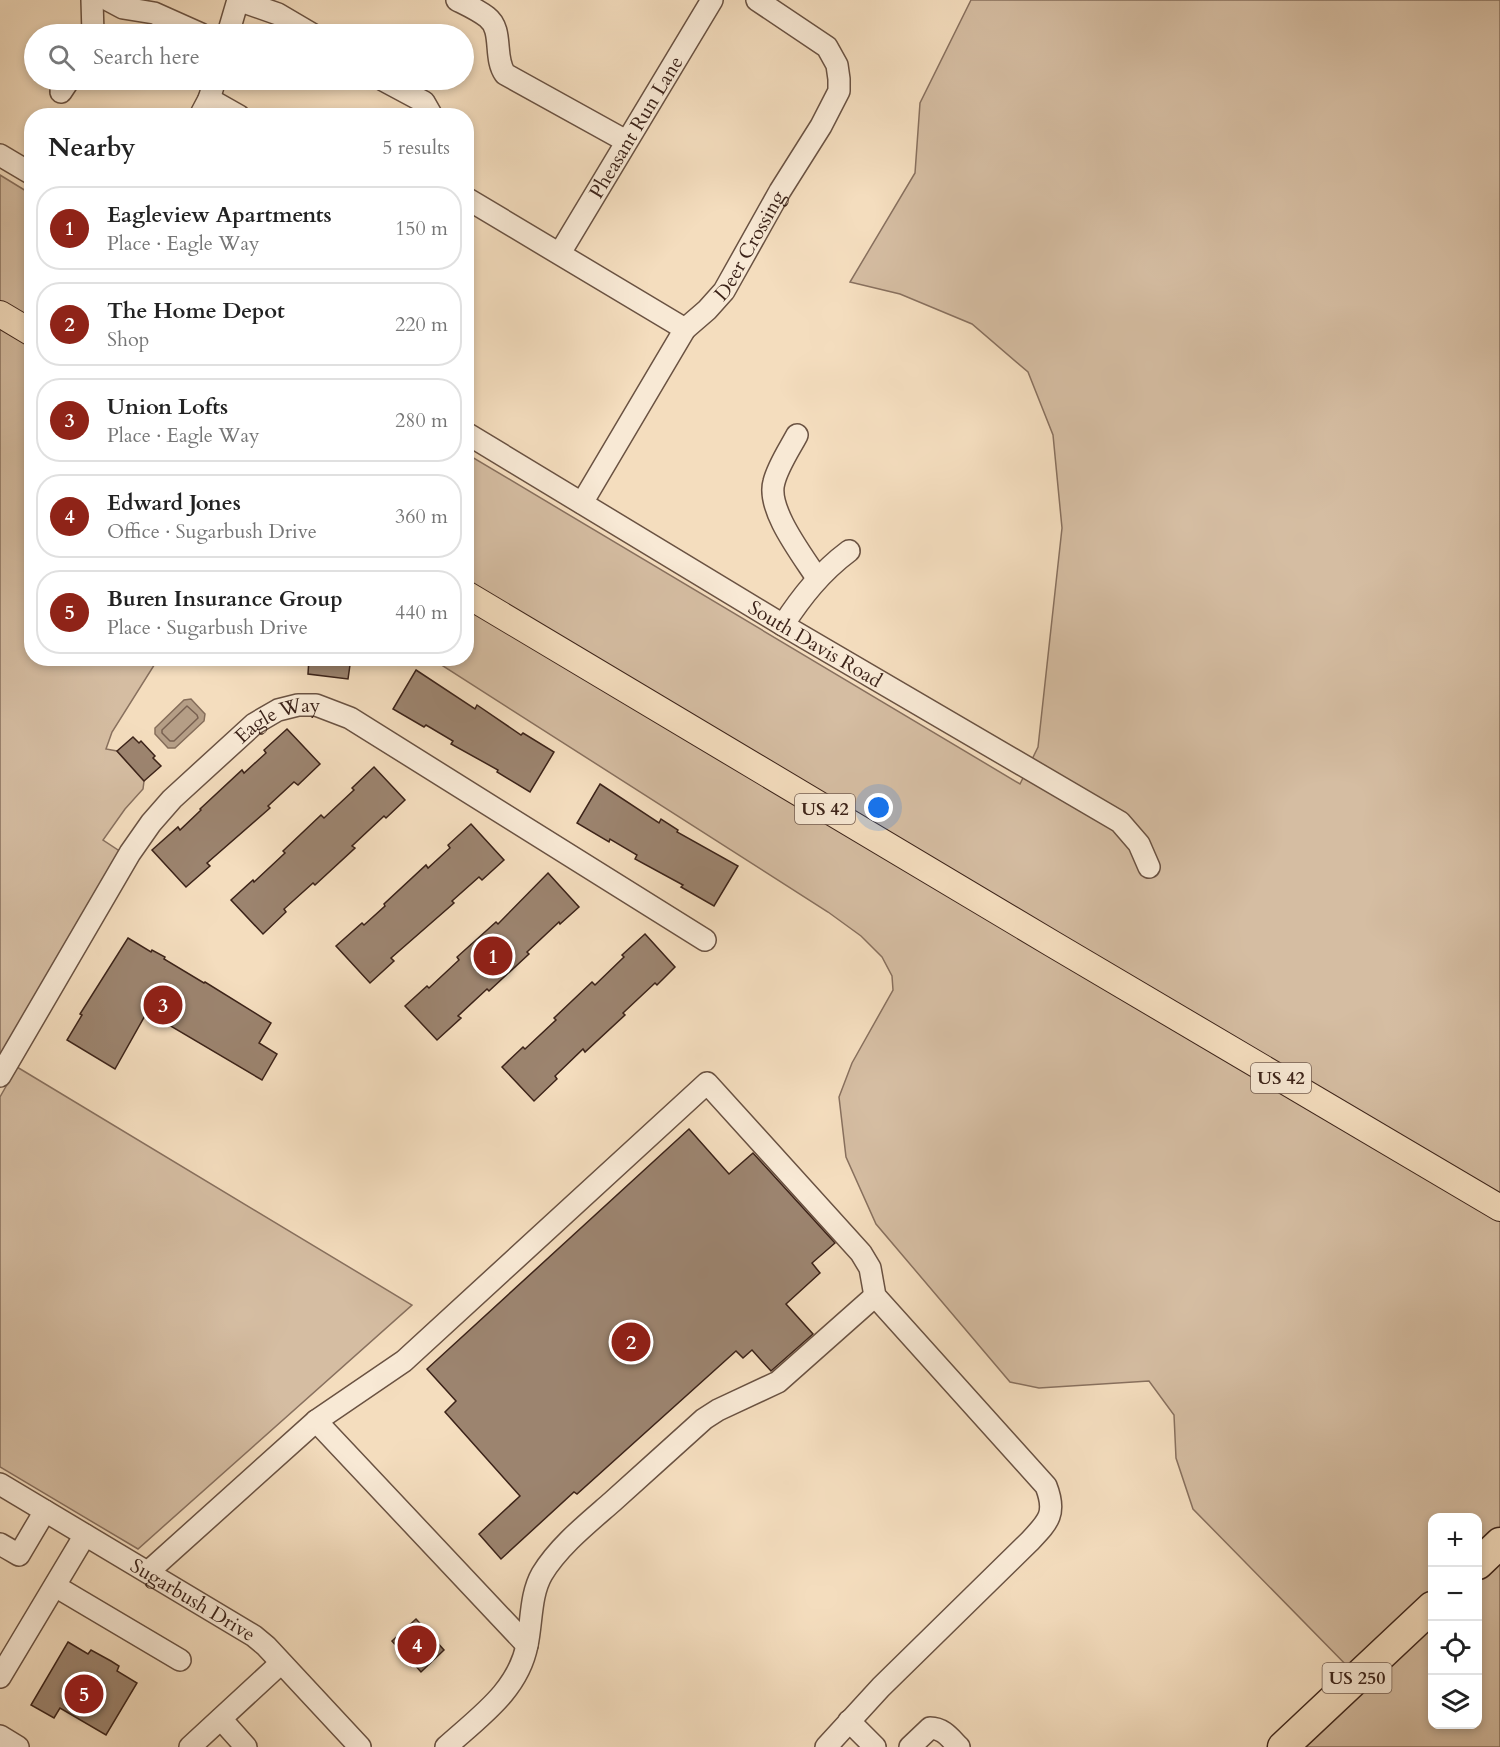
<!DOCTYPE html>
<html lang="en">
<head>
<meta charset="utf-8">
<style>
	body { margin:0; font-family:Cardo,serif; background:#f2f2f2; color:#222 }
	.controls { position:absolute; right:18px; bottom:18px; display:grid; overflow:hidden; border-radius:12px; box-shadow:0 3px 9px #0003 }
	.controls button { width:54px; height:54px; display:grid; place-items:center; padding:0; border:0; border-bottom:2px solid #e0e0e0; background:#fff; color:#222; font:30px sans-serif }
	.you { position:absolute; left:879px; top:808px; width:21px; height:21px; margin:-15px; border:4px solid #fff; border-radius:50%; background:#1a73e8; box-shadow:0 0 0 9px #1a73e833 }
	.badge { display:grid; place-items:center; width:39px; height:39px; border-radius:50%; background:#8f2418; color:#fff; font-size:20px; font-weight:700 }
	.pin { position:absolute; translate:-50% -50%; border:3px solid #fff; box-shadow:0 2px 6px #0006 }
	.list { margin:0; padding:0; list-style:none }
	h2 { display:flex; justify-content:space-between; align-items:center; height:78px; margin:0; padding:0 24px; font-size:26px }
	h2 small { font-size:20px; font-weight:400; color:#767676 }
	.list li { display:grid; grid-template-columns:39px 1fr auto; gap:18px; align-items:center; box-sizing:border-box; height:84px; margin:0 12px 12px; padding:0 12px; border:2px solid #e0e0e0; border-radius:24px }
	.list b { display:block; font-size:22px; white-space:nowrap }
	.list p { margin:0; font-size:20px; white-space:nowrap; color:#767676 }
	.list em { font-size:20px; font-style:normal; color:#767676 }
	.icon { flex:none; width:33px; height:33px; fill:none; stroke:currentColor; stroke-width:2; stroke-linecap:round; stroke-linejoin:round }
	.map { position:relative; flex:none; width:1500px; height:1747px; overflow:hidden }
	.search { position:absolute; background:#fff; box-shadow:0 3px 9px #0003; left:24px; top:24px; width:450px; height:66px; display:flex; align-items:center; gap:15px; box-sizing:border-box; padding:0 21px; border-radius:33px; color:#767676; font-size:22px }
	.panel { position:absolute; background:#fff; box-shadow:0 3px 9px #0003; left:24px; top:108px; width:450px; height:558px; border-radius:24px }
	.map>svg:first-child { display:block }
	.green { fill:#d5bda2; stroke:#88705e; stroke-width:1.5 }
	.water { fill:#b59e86; stroke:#856d5a; stroke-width:1.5 }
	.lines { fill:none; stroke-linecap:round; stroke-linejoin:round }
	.shore { stroke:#786050; stroke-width:1.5 }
	.building { fill:#9c846f; stroke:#3c2319; stroke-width:1.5 }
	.minor-casing { stroke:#6a5242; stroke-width:24 }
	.major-casing { stroke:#3c2319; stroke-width:28 }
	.highway-casing { stroke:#3c2319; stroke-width:33 }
	.minor { stroke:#f8e9d5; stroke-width:21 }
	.major { stroke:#f4ddbe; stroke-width:26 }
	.highway { stroke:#f4ddbe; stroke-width:30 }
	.labels { text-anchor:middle; stroke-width:4.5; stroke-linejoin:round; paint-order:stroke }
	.shield { fill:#f8e9d5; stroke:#745e51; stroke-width:1.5 }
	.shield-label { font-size:18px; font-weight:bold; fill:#3c2319 }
	.street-label { font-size:20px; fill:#3c2319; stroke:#f8e9d5 }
</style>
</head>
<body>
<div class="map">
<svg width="1500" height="1747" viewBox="0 0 1500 1747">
	<rect width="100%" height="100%" fill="#f4ddbe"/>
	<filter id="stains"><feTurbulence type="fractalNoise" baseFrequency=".00333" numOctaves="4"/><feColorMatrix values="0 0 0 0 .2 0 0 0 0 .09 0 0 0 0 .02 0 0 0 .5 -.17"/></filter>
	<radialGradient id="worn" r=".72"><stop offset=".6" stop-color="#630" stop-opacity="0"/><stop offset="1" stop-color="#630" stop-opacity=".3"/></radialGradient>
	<g class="green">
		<polygon points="971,0 1500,0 1500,1202 467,589 467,454 1020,784 1038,747 1062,528 1053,435 1028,372 972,324 900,294 850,282 915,173 920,103"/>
		<polygon points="0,175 31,194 31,328 0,309"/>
		<polygon points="0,320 31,339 32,658 158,659 112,732 106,749 117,751 144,781 143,789 125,809 103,840 121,852 0,1060"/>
		<polygon points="467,599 1500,1214 1500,1535 1478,1556 1478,1518 1432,1518 1432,1599 1354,1673 1193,1509 1176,1458 1174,1415 1149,1381 1039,1388 1010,1382 876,1224 846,1157 839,1097 852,1063 893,990 892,976 882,957 861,936 828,912 432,659 466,658"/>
		<polygon points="17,1067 412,1305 138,1549 0,1467 0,1097"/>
		<polygon points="1500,1549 1500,1747 1290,1747 1432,1613 1432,1724 1478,1724 1478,1571"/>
	</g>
	<polygon class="water" points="191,699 205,714 204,721 175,748 168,748 155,734 155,728 184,700"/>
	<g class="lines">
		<polygon class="shore" points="187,706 197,715 198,718 174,741 170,741 162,733 162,730"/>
	</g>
	<g class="building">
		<polygon points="309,658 351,658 348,679 308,674"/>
		<polygon points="416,670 475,709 477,705 521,735 523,733 554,752 530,792 497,772 498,770 451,744 453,741 426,725 424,727 393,709"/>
		<polygon points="287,729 320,764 298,785 294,782 268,806 270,808 207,863 210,866 186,887 152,850 178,827 180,830 201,810 200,809 242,770 244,773 266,753 264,750"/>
		<polygon points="133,737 139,743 141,741 155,756 153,758 161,766 144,781 117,751"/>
		<polygon points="374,767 405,800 386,818 384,816 352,846 355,848 315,885 313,883 284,909 286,912 263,934 231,900 253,880 254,882 285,853 283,851 321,815 324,818 354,790 352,788"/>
		<polygon points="600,784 659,823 661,819 678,830 677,832 738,866 714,906 681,887 683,885 635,859 637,855 610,839 609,842 577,823"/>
		<polygon points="471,824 504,860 482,880 479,877 452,901 454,903 391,958 394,961 370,983 336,946 362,923 364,925 385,906 384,904 426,865 428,868 450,848 448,845"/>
		<polygon points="548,873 579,907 560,924 559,922 527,952 529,954 489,991 487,989 458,1016 461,1018 437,1040 405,1006 427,986 429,988 459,960 457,957 496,922 498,924"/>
		<polygon points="645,934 675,967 657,985 655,983 623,1013 625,1015 585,1052 583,1049 555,1076 557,1079 534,1101 502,1067 523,1047 525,1049 556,1020 554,1018 592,982 595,985 624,957 622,955"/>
		<polygon points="128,938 151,952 152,950 165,957 164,959 204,983 205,982 271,1023 259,1043 277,1054 262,1080 147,1012 115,1069 67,1040 82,1015 80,1014"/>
		<polygon points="689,1129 729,1174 753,1153 835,1243 812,1263 820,1273 786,1304 813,1334 771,1371 752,1350 743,1358 736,1351 577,1494 574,1492 501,1559 479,1534 520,1496 445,1412 456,1401 427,1369"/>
		<polygon points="416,1619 444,1650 421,1672 414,1664 411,1666 397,1652 399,1649 392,1641"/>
		<polygon points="68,1642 88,1654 91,1650 111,1661 119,1666 117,1671 137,1683 106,1735 60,1708 54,1718 31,1705"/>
	</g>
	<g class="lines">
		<g class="minor-casing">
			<g id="minor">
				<polyline points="92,0 93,34"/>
				<polyline points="108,0 123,8 154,13 201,34"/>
				<polyline points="238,0 278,14 312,34"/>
				<path d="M457,0c10,5 21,10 30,17 17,13 6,40 18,57l121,67"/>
				<polyline points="228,34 238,0"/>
				<polyline points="383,80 424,102 432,116"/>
				<polyline points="61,92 69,80"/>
				<polyline points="209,99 239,116"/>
				<polyline points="200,116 209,99 215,80"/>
				<polyline points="0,155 32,174"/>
				<polyline points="466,198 685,329"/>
				<path id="s1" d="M560,253l152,-253"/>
				<path id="s2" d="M466,433l317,192 337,197 19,22 10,23"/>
				<path d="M797,435c-8,15 -19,31 -23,47 -8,27 29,74 43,96"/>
				<path id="s3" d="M582,503l103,-174 22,-19 17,-19 56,-100 41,-65 18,-35v-12l-2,-14 -10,-18 -70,-47"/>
				<path d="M783,625c19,-29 38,-53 66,-74"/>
				<path id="s4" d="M0,1076l130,-223 21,-30 21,-24 82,-75 24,-14 20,-5h18l34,13 355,222"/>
				<polyline points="316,1421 527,1645"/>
				<path id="s5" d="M0,1484l254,152 12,10 94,101"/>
				<polyline points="0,1544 19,1555 45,1511"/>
				<path d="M148,1572l168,-151 88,-60 303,-278 154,170 9,15 5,28 171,190c11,28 2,36 -17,56l-148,145 -55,60"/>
				<polyline points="55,1586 180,1660"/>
				<polyline points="0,1677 85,1535"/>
				<polyline points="221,1719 246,1747"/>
				<polyline points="849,1721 875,1747"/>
				<polyline points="0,1736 18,1747"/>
				<polyline points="190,1747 281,1663"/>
				<path d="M446,1747c33,-30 72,-56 81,-102 5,-23 3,-50 15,-71 17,-28 46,-51 70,-72 31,-28 61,-55 92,-83l14,-9 60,-28 97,-86"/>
				<path d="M910,1747l20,-19c13,0 20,10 29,19"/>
			</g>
		</g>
		<g class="major-casing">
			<g id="major">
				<polyline points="0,314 32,333"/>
				<polyline points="466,594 1051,943 1500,1208"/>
			</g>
		</g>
		<g class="highway-casing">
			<g id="highway">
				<polyline points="1478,1564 1500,1543"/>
				<polyline points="1283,1747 1432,1607"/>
			</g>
		</g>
		<use href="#minor" class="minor"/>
		<use href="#major" class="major"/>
		<use href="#highway" class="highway"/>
	</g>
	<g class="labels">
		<g class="shield">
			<rect x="795" y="794" width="60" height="30" rx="4.5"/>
			<rect x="1251" y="1063" width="60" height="30" rx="4.5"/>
			<rect x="1322.5" y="1663" width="69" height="30" rx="4.5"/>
		</g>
		<g class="shield-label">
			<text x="825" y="815">US 42</text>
			<text x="1281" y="1084">US 42</text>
			<text x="1357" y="1684">US 250</text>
		</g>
		<g class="street-label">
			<text dy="7" stroke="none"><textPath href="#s1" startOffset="147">Pheasant Run Lane</textPath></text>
			<text dy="7" stroke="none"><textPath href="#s3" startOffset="309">Deer Crossing</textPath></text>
			<text dy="7" stroke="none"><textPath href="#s2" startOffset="408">South Davis Road</textPath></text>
			<text dy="7" stroke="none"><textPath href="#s4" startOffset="462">Eagle Way</textPath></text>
			<text dy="7" stroke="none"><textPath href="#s5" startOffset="225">Sugarbush Drive</textPath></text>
		</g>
	</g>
	<rect width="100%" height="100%" filter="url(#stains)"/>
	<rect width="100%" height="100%" fill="url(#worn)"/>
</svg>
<div class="controls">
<button>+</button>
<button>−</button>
<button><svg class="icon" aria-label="locate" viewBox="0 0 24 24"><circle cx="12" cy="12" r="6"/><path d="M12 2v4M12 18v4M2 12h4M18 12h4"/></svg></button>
<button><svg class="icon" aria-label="layers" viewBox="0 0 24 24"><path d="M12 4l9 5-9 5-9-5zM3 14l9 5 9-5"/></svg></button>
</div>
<div class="you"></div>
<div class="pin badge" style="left:493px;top:956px">1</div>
<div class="pin badge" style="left:631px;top:1342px">2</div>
<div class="pin badge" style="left:163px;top:1005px">3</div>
<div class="pin badge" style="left:417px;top:1645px">4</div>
<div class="pin badge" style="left:84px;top:1694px">5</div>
<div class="search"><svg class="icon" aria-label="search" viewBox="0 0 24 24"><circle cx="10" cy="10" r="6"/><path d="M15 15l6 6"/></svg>Search here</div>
<section class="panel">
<h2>Nearby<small>5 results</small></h2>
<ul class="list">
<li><span class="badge">1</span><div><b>Eagleview Apartments</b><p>Place · Eagle Way</p></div><em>150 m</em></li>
<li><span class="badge">2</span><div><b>The Home Depot</b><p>Shop</p></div><em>220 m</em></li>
<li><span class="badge">3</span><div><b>Union Lofts</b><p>Place · Eagle Way</p></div><em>280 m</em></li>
<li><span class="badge">4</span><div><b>Edward Jones</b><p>Office · Sugarbush Drive</p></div><em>360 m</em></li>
<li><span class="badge">5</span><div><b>Buren Insurance Group</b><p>Place · Sugarbush Drive</p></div><em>440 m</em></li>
</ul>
</section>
</div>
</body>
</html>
